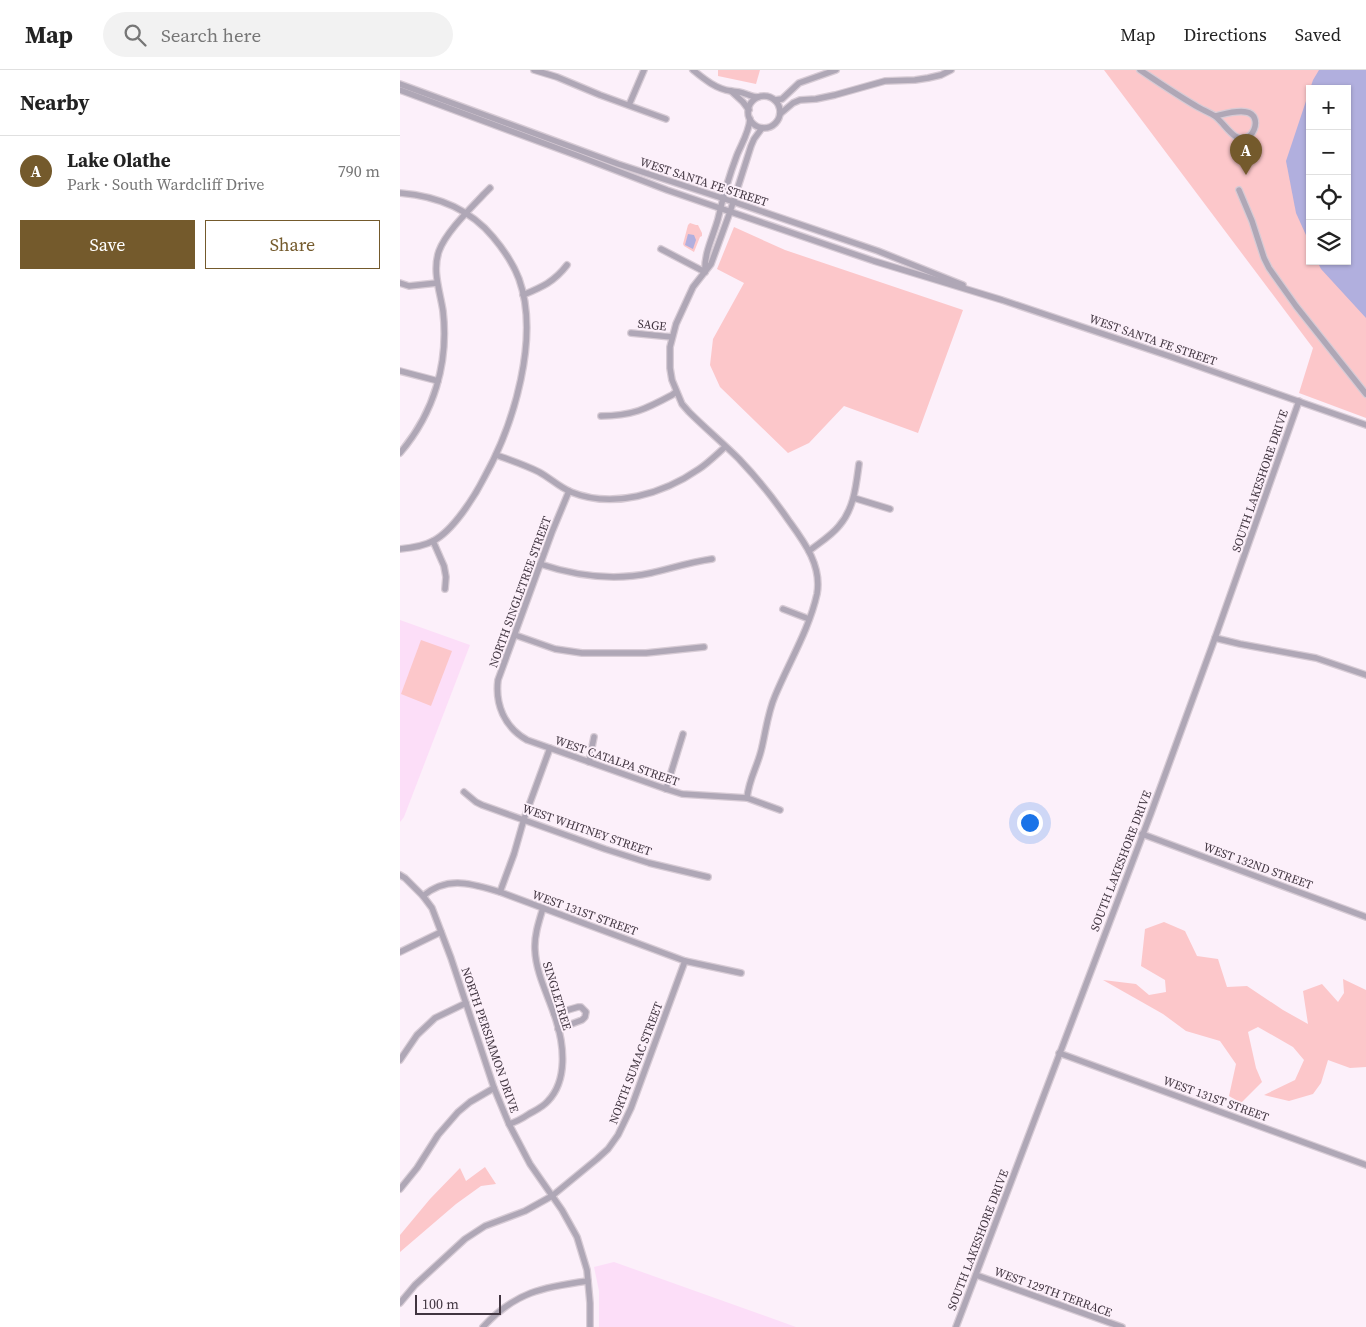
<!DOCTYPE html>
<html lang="en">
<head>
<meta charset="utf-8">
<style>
	body { margin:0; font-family:"Source Serif 4",serif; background:#f2f2f2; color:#222 }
	.controls { position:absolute; right:15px; top:15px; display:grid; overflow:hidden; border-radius:0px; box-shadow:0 1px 4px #0004 }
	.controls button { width:45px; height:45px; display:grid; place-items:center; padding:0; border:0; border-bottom:1px solid #e0e0e0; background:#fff; color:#222; font:25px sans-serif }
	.scale { position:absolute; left:15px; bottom:12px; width:86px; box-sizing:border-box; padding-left:5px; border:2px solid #413540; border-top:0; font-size:14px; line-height:18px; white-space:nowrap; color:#413540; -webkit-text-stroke:4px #fcf0fa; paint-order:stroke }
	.you { position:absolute; left:629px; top:752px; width:18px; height:18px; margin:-12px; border:4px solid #fff; border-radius:50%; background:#1a73e8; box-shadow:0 0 0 8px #1a73e833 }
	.badge { display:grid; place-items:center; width:32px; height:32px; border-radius:50%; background:#745a2c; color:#fff; font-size:16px; font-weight:700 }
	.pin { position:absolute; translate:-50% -41px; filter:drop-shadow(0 1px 2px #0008) }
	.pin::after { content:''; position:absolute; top:26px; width:18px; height:15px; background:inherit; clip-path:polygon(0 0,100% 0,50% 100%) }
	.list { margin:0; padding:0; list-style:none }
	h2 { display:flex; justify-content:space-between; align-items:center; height:65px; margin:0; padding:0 20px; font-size:21px }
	h2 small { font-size:16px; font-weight:400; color:#767676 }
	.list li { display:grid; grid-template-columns:32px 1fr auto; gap:15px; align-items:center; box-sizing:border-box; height:70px; padding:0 20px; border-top:1px solid #e0e0e0 }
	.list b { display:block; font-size:19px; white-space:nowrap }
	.list p { margin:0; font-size:16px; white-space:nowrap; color:#767676 }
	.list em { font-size:16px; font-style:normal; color:#767676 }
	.actions { display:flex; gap:10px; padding:15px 20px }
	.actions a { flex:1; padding:11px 0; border:1px solid #745a2c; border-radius:0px; text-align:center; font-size:18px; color:#745a2c }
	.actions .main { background:#745a2c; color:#fff }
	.icon { flex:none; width:28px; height:28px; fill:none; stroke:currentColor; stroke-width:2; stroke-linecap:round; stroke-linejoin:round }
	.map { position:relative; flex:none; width:966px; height:1257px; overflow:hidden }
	header { display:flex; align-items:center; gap:30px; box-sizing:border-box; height:70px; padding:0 25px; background:#fff; border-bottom:1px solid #e0e0e0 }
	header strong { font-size:24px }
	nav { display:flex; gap:28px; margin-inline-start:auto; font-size:18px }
	.search { width:350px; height:45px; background:#f2f2f2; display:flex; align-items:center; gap:12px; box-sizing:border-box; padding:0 18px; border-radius:28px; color:#767676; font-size:19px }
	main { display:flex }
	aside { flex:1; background:#fff }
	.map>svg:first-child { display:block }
	.built { fill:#fcdef8 }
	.green { fill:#fcc7ca; fill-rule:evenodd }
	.water { fill:#b1afde }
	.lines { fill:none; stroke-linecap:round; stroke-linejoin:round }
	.minor-casing { stroke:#d7cbd5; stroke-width:8 }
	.minor { stroke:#afa7b6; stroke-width:5.5 }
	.labels { text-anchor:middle; stroke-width:4; stroke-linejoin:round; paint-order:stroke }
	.street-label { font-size:12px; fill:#413540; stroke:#fcf0fa }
</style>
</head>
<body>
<header>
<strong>Map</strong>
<div class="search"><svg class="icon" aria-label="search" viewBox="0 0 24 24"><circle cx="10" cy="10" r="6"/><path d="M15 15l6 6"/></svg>Search here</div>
<nav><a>Map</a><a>Directions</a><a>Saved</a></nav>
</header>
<main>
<aside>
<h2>Nearby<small></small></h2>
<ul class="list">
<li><span class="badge">A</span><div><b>Lake Olathe</b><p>Park · South Wardcliff Drive</p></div><em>790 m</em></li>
</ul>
<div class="actions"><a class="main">Save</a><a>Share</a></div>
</aside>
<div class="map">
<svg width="966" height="1257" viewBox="0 0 966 1257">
	<rect width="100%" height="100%" fill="#fcf0fa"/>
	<g class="built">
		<polygon points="0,550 70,575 4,747 0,752"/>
		<polygon points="214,1192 396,1257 199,1257 199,1221 194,1197"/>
	</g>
	<g class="green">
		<polygon points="318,0 360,0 356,14 318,6"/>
		<path d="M704,0h262v348l-67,-25 14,-45zM910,19h37v172h-37z"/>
		<polygon points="290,153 296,155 298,155 302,163 302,166 300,167 294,182 284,176 283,174 288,155"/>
		<polygon points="334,157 385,180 563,240 518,363 444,336 409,373 388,383 320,317 310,295 313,269 344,213 317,199"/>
		<polygon points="21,570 52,581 31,636 1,624"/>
		<polygon points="764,852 785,861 797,886 818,889 827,917 847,916 883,940 908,954 903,921 922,914 938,932 944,923 943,909 966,920 966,997 950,998 928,990 921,1013 913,1024 889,1031 864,1025 895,1010 904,990 893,977 858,957 848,962 856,998 862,1012 841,1033 829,1026 836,994 820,971 786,961 763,944 703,910 736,914 749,925 766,922 765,910 741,896 745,859"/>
		<polygon points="85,1097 96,1114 81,1116 56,1134 0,1182 0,1165 30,1129 60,1098 66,1111"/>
	</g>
	<g class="water">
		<polygon points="919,0 966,0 966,248 921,199 917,191 947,191 947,19 910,19 913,10"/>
		<polygon points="910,19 910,174 896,143 886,91"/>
		<polygon points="288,164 294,165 296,170 293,179 285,175"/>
	</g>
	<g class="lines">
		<g class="minor-casing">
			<g id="minor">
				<polyline points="134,0 157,7 200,25 266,49"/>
				<path d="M293,0c11,9 23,19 38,21 4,1 4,0 8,1 7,1 12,5 19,5"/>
				<path d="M740,0c18,12 37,25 56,36 6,4 14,6 20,11 7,6 12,14 19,19 17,12 30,-21 11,-24 -9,-2 -22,2 -31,4"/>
				<polyline points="0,14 218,94 334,132 478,181 563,215"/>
				<polyline points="0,20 181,87 267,120 474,191 602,230 769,286 966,355"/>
				<polyline points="331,21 343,32 349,40"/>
				<circle cx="364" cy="42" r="16"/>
				<polyline points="375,30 382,29 399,13 436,0"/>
				<polyline points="229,35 244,0"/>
				<polyline points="380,44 393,33 400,30 416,29 435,25 485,11 515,10 528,8 541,5 551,0"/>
				<polyline points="839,120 852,151 864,188 869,198 896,236 966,324"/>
				<path d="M0,123c37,3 69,15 93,44 11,13 20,26 26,42 21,58 -5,145 -34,197 -10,20 -32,55 -52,65 -9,5 -23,7 -33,8"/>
				<polyline points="261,179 305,202"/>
				<path d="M305,202c-1,-19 8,-35 13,-53 5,-22 11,-43 19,-64 5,-12 12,-23 13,-36"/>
				<polyline points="0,213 9,216 37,213"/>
				<path d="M123,225c19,-8 31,-13 44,-30"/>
				<polyline points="231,263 272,267"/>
				<polyline points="0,301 38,311"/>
				<path d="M201,346c31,0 45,-7 71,-21l4,-3"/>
				<path d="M0,383c34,-40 49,-90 43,-142 -3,-20 -11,-40 -4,-60 7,-19 31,-42 45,-57l6,-6"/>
				<path d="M96,385c14,5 29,10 43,17 11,6 20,15 32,20 42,17 92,2 128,-23 9,-6 18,-15 26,-22"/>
				<path d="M169,421l-17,41 -54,148c-3,24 6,47 29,60l139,49 16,5 65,4 33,12"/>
				<polyline points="454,428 490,439"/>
				<polyline points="33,471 44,496 46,507 45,519"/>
				<path d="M409,481c10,-8 22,-15 30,-25 15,-17 17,-40 20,-62"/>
				<path d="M140,494c36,12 74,17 111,9 21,-5 40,-11 61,-14"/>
				<polyline points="383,539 409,549"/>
				<polyline points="115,565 155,579 182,583 246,583 304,577"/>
				<polyline points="815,568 840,574 916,588 966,605"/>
				<polyline points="189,692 194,667"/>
				<polyline points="266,719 283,664"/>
				<polyline points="64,722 76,732 82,735 205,779 249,793 308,807"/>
				<path d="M347,728c2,-20 11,-32 15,-51 4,-17 6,-35 13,-51 14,-34 34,-66 42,-102 5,-28 -12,-51 -28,-73 -15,-22 -32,-43 -50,-62 -16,-16 -34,-31 -50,-47l-7,-8 -10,-24 -2,-12v-21l6,-23 17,-37 18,-23 19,-52 21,-66 3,-7 8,-11"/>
				<polyline points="742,764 966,847"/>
				<polyline points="0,805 5,808 23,826 32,838 51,888 94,1018 109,1054 130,1094 162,1140 177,1167 187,1200 190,1233 190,1257"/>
				<polyline points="100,822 114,784 124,749 150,678"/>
				<path d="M23,826c25,-21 49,-12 77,-4l185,69 56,12"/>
				<polyline points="0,882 41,862"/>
				<polyline points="154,944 178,937 181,937 186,942 185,947 182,950 158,959"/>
				<polyline points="659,983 966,1095"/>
				<polyline points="0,990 17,965 35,948 66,933"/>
				<path d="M109,1054c7,-2 14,-6 20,-10 7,-4 14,-7 19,-13 20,-21 16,-56 8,-81 -7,-23 -20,-46 -21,-70 -1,-14 4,-29 8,-42"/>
				<polyline points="0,1119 17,1098 38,1065 58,1042 70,1032 94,1018"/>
				<polyline points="576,1205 722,1257"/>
				<polyline points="0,1233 15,1215 65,1169 85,1156 125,1141 152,1126 197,1089 208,1079 218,1065 231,1038 285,891"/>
				<path d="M83,1257c32,-35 60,-40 105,-46"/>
				<polyline points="556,1257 751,743 815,568 899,331"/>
			</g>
		</g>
		<use href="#minor" class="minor"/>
	</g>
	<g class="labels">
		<g class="street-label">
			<text transform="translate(304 112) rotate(18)" y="4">WEST SANTA FE STREET</text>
			<text transform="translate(252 255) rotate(6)" y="4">SAGE</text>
			<text transform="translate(753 270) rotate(19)" y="4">WEST SANTA FE STREET</text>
			<text transform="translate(860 411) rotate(-71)" y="4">SOUTH LAKESHORE DRIVE</text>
			<text transform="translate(120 522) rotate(-70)" y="4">NORTH SINGLETREE STREET</text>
			<text transform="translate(217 691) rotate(19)" y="4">WEST CATALPA STREET</text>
			<text transform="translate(187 760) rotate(19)" y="4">WEST WHITNEY STREET</text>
			<text transform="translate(721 791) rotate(-69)" y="4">SOUTH LAKESHORE DRIVE</text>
			<text transform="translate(858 796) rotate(20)" y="4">WEST 132ND STREET</text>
			<text transform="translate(185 843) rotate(20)" y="4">WEST 131ST STREET</text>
			<text transform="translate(157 926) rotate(73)" y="4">SINGLETREE</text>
			<text transform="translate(90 970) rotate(71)" y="4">NORTH PERSIMMON DRIVE</text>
			<text transform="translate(236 993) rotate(-69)" y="4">NORTH SUMAC STREET</text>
			<text transform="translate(816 1029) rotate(20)" y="4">WEST 131ST STREET</text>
			<text transform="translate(578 1170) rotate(-69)" y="4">SOUTH LAKESHORE DRIVE</text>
			<text transform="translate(653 1222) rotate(20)" y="4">WEST 129TH TERRACE</text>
		</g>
	</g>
</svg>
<div class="controls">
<button>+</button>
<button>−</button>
<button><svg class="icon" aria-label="locate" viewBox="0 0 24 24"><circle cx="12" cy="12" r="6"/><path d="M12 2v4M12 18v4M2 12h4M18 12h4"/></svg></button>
<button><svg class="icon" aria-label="layers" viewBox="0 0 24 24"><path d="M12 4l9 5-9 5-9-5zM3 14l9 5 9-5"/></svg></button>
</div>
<div class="scale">100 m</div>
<div class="you"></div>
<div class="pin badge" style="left:846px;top:105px">A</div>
</div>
</main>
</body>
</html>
